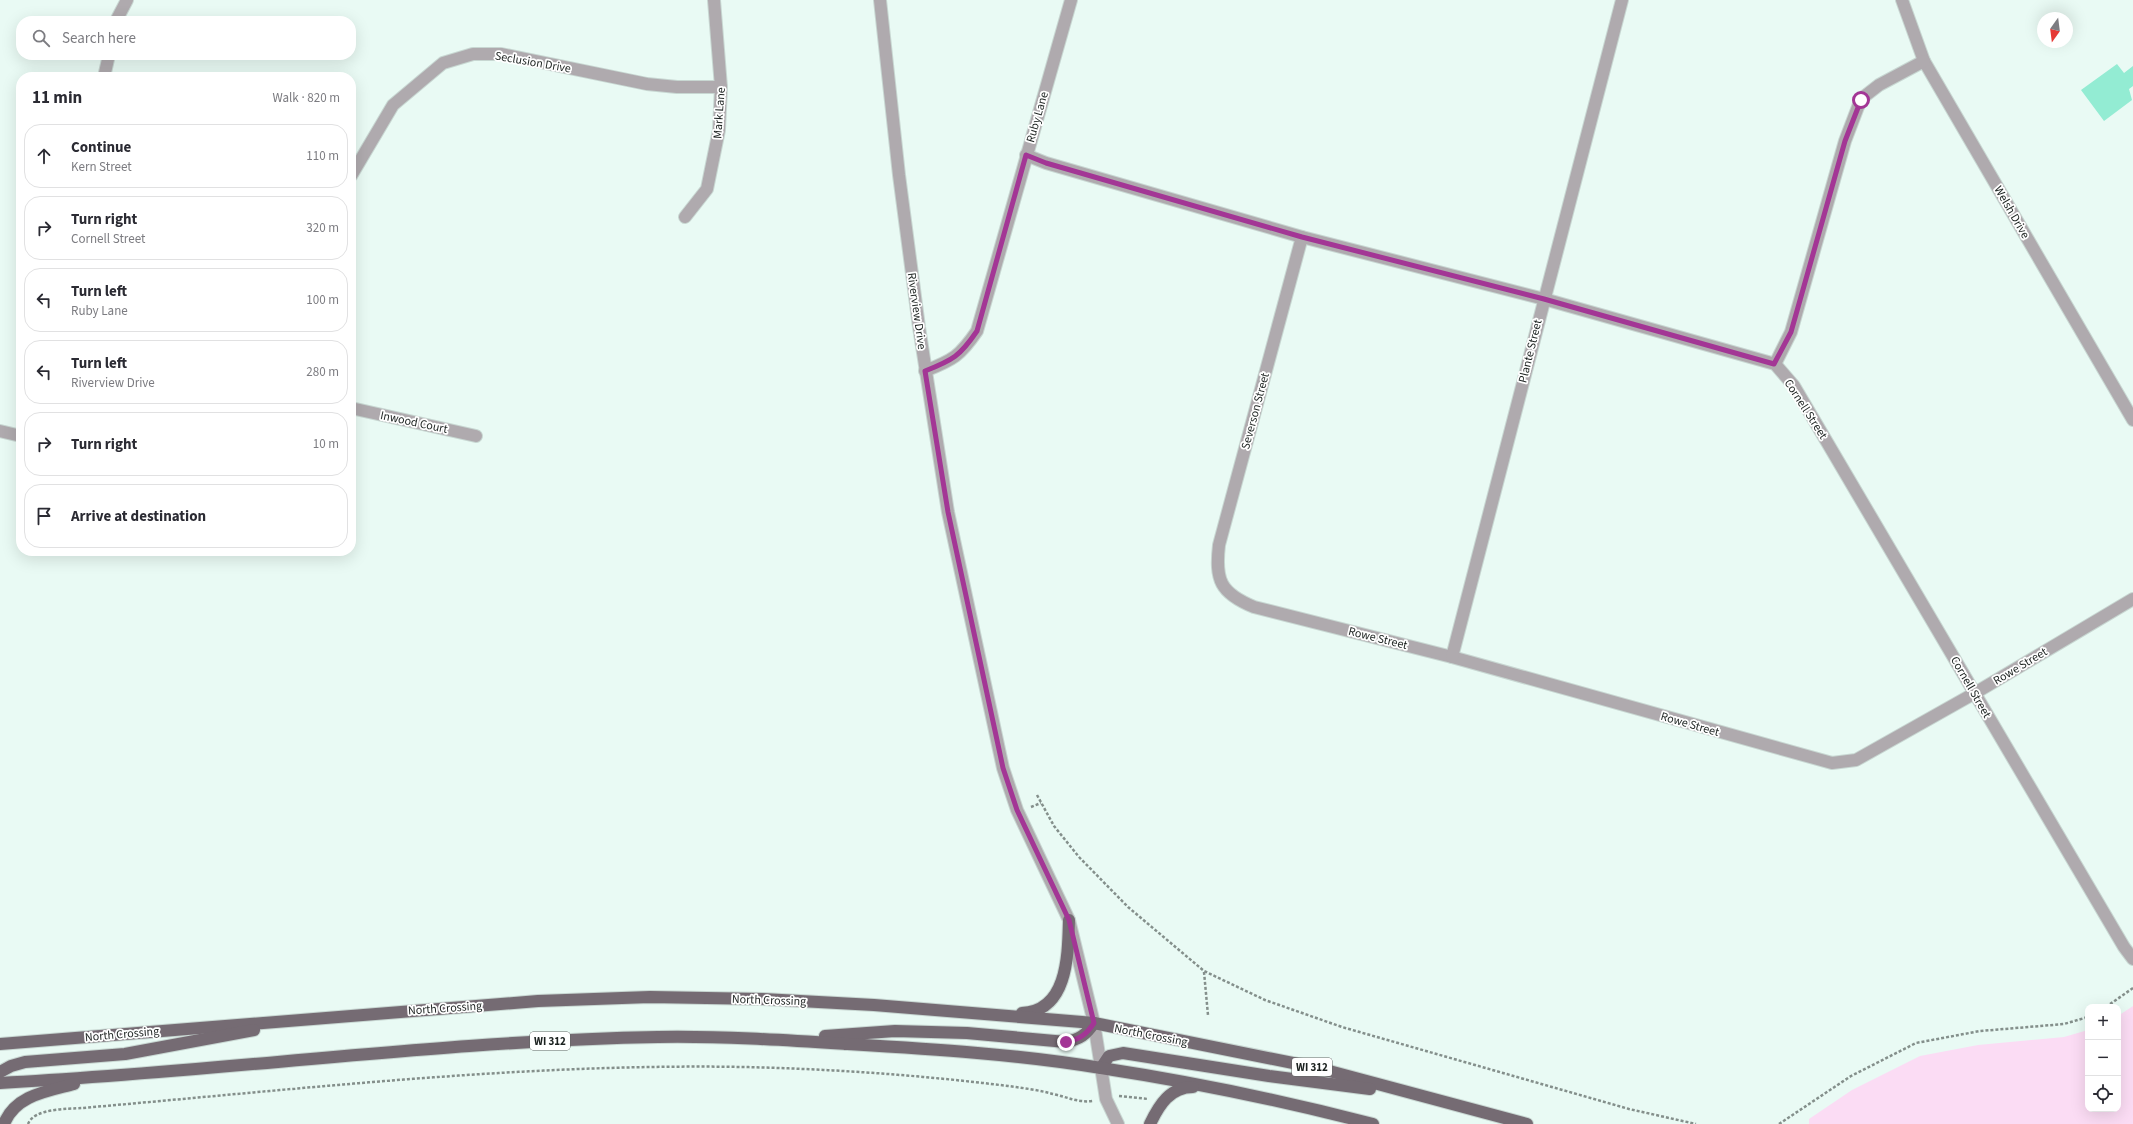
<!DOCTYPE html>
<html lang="en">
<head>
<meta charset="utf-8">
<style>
	body { margin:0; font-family:"Source Sans 3",sans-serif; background:#f7f7f7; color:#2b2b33 }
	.controls { position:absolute; right:12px; bottom:12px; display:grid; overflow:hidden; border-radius:8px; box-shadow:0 4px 16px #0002 }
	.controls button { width:36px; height:36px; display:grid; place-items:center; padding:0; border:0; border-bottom:1px solid #e1e1e2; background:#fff; color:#2b2b33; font:20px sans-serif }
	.compass { position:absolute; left:2037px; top:12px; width:36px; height:36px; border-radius:50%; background:#fff; box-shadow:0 4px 16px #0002; rotate:194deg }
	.stop { position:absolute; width:12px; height:12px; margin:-9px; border:3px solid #a33695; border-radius:50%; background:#fff }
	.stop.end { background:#a33695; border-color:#fff; box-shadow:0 1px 4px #0008 }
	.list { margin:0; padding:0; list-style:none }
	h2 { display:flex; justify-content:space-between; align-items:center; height:52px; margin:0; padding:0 16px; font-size:17px }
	h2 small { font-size:13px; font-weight:400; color:#7c7c81 }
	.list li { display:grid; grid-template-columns:26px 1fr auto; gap:12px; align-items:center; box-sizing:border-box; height:64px; margin:0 8px 8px; padding:0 8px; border:1px solid #e1e1e2; border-radius:16px }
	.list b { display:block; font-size:15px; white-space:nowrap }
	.list p { margin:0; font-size:13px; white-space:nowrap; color:#7c7c81 }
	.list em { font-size:13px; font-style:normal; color:#7c7c81 }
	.icon { flex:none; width:22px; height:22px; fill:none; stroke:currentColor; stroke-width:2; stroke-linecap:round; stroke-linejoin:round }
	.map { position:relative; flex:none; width:2133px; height:1124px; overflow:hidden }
	.search { position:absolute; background:#fff; box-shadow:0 4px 16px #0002; left:16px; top:16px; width:340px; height:44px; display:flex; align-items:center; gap:10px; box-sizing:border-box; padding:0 14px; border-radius:16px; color:#7c7c81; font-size:15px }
	.panel { position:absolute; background:#fff; box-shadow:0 4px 16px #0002; left:16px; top:72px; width:340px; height:484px; border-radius:16px }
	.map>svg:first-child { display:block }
	.green { fill:#fbdcf4 }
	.building { fill:#93ecd3 }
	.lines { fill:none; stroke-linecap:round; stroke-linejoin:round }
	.minor-casing { stroke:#c8d7d2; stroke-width:14 }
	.tertiary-casing { stroke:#c8d7d2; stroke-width:14 }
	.primary-casing { stroke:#c8d7d2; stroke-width:14 }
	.path { stroke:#848f8b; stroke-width:2.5; stroke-dasharray:3 2; stroke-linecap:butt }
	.minor { stroke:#afaaae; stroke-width:12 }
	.tertiary { stroke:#afaaae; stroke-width:12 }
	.primary { stroke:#756b73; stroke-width:12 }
	.route { stroke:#a33695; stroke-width:5 }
	.labels { text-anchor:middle; stroke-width:3.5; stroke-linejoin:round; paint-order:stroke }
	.shield { fill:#fff; stroke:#606463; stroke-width:1 }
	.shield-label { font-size:11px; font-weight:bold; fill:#1c2220 }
	.street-label { font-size:12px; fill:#1c2220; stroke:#fff }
</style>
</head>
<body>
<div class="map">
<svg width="2133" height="1124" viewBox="0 0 2133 1124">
	<rect width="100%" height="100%" fill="#e9faf4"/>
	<polygon class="green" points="2133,1006 2133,1124 1809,1124 1809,1119 1852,1090 1920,1056 1978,1045 2064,1037 2088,1030 2088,1109 2118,1109 2118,1016"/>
	<polygon class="building" points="2117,64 2124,73 2133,66 2133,86 2129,89 2132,100 2104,121 2081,90"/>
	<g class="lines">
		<g class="minor-casing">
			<g id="minor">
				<polyline points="1902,0 1924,61 2133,420"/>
				<polyline points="116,21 127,0"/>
				<polyline points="104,77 109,55"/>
				<polyline points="1026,155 1046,163 1302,237 1544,299 1775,364 1794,386 2124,947 2133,959"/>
				<polyline points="351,176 393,105 443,63 473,54 501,54 647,84 677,87 721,87"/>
				<polyline points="685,217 707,189 719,130 721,87 714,0"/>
				<path d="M1302,237l-83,308c-4,35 1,48 35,62l198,50 380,106 24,-3 119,-67 158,-94"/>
				<polyline points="1775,364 1791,332 1845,141 1861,99 1879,85 1924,61"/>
				<path d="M925,371c28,-11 35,-15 52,-40l94,-331"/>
				<polyline points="351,408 476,436"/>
				<polyline points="0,431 21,436"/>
				<polyline points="1452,657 1622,0"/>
			</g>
		</g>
		<g class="tertiary-casing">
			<polyline id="tertiary" points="880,0 899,175 919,327 948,512 1003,768 1017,810 1069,920 1094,1023 1106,1099 1118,1124"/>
		</g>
		<g class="primary-casing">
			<g id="primary">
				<path d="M1022,1013c46,-2 46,-58 47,-93"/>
				<path d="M825,1036l70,-5 72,2 99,9c14,-3 20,-7 28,-19"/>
				<polyline points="0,1044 538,1001 650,997 763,999 874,1005 1094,1023 1318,1068 1527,1124"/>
				<polyline points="1101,1068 1109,1056 1123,1053 1269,1076 1370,1089"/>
				<polyline points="0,1072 11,1066 25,1062 125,1054 254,1030"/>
				<path d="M0,1083c220,-11 438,-42 658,-46 63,-1 125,3 188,7 85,5 171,10 255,24 92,14 183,33 272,56"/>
				<path d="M4,1124c11,-29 44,-33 70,-40"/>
				<path d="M1150,1124c9,-19 20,-37 43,-37"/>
			</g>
		</g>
		<g class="path">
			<polyline points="1037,795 1054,826 1079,857 1128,907 1204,971 1265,1000 1342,1027 1629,1109 1696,1124"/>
			<polyline points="1031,807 1041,803"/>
			<polyline points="1204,972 1208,1015"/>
			<polyline points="2106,1007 2133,988"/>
			<polyline points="1119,1096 1148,1099"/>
			<path d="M28,1124c6,-16 40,-15 54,-16 220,-19 441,-45 662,-41 88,2 176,8 264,19 15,2 31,4 45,8 14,3 26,9 40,7"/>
			<polyline points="1779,1124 1851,1076 1916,1043 1980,1031 2064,1024 2088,1017"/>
		</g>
		<use href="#minor" class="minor"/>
		<use href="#tertiary" class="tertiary"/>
		<use href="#primary" class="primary"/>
	</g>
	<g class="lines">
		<path class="route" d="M1066,1042c14,-3 20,-7 28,-19l-25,-103 -52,-110 -14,-42 -55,-256 -23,-141c28,-11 35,-15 52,-40l49,-176 20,8 256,74 242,62 230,65 17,-32 54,-191 16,-41"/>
	</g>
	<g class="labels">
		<g class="shield">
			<rect x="530" y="1032" width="40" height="18" rx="3"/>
			<rect x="1292" y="1058" width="40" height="18" rx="3"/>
		</g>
		<g class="shield-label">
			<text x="550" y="1045">WI 312</text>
			<text x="1312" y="1071">WI 312</text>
		</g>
		<g class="street-label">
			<text transform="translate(533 62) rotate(10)" y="4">Seclusion Drive</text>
			<text transform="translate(719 113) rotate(-86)" y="4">Mark Lane</text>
			<text transform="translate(1037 117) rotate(-74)" y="4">Ruby Lane</text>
			<text transform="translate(2012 212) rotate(60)" y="4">Welsh Drive</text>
			<text transform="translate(917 311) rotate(82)" y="4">Riverview Drive</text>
			<text transform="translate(1530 351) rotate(-76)" y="4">Plante Street</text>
			<text transform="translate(1806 409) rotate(57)" y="4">Cornell Street</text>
			<text transform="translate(1255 411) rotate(-75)" y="4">Severson Street</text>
			<text transform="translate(414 422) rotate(12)" y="4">Inwood Court</text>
			<text transform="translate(1378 638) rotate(14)" y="4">Rowe Street</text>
			<text transform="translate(2020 666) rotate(-31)" y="4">Rowe Street</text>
			<text transform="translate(1971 687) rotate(60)" y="4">Cornell Street</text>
			<text transform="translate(1690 724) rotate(16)" y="4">Rowe Street</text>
			<text transform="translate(769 1000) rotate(2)" y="4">North Crossing</text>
			<text transform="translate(445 1008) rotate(-4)" y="4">North Crossing</text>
			<text transform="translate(122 1034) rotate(-5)" y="4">North Crossing</text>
			<text transform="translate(1151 1035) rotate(11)" y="4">North Crossing</text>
		</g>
	</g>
</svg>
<div class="controls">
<button>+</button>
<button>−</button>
<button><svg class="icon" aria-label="locate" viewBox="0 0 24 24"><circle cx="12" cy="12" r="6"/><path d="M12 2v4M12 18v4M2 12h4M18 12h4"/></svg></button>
</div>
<svg class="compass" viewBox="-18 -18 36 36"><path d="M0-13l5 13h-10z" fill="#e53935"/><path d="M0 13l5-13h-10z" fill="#7c7c81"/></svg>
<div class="stop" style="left:1861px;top:100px"></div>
<div class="stop end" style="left:1066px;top:1042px"></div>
<div class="search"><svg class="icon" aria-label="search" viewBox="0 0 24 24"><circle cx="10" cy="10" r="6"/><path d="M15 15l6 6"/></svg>Search here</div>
<section class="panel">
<h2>11 min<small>Walk · 820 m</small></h2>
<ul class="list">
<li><svg class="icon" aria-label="ahead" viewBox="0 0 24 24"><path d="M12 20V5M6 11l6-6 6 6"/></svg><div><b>Continue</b><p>Kern Street</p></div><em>110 m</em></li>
<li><svg class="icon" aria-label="right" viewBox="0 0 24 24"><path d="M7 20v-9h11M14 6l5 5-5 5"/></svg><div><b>Turn right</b><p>Cornell Street</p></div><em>320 m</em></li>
<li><svg class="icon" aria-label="left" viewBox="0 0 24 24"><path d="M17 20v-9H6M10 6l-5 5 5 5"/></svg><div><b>Turn left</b><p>Ruby Lane</p></div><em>100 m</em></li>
<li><svg class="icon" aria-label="left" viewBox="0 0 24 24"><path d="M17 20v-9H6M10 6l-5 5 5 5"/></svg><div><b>Turn left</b><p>Riverview Drive</p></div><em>280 m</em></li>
<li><svg class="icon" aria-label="right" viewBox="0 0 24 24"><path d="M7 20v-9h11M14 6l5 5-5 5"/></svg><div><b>Turn right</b></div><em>10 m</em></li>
<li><svg class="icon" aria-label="arrive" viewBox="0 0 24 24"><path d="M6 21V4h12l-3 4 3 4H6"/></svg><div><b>Arrive at destination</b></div></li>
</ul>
</section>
</div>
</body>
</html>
